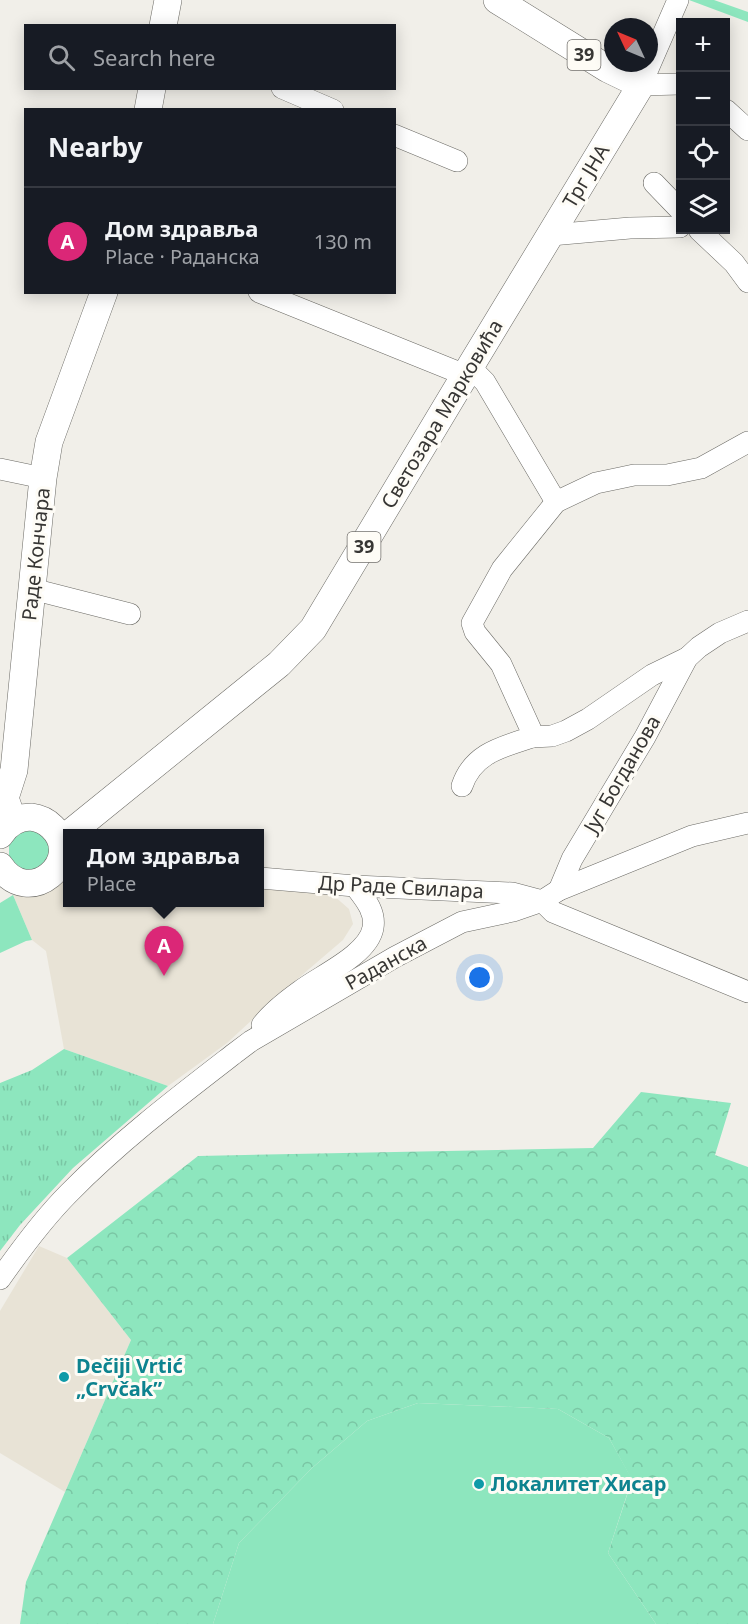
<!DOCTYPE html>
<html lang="en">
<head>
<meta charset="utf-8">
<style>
	body { margin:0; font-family:"Noto Sans",sans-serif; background:#20242c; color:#f1f3f6 }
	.controls { position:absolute; right:18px; top:18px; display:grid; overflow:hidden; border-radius:0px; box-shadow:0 3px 15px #0003 }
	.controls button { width:54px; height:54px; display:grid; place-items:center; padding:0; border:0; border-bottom:2px solid #363941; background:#171b24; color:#f1f3f6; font:30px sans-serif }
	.compass { position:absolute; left:604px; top:18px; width:54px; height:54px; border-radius:50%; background:#171b24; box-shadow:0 3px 15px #0003; rotate:314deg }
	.you { position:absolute; left:480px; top:978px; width:21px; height:21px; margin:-15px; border:4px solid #fff; border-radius:50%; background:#1a73e8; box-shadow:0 0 0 9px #1a73e833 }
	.badge { display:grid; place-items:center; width:39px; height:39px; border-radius:50%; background:#db2777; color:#fff; font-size:20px; font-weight:700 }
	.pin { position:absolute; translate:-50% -50px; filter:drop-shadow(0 2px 3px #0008) }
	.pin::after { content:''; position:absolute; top:32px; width:21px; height:18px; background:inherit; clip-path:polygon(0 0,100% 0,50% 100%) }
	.popup { position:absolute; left:63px; top:829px; width:201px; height:78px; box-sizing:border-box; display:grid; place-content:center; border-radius:0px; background:#171b24; filter:drop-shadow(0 2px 4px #0005); font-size:20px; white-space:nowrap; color:#9ea1a6 }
	.popup b { font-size:22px; color:#f1f3f6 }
	.popup::after { content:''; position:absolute; left:50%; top:100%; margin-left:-12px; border:12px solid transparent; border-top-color:#171b24 }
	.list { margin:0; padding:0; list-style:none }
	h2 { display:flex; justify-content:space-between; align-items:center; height:78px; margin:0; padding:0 24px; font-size:26px }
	h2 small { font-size:20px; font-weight:400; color:#9ea1a6 }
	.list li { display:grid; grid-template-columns:39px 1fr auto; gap:18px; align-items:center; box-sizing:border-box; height:108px; padding:0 24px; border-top:2px solid #363941 }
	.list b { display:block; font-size:22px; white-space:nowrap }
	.list p { margin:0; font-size:20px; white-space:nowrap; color:#9ea1a6 }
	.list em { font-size:20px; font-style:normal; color:#9ea1a6 }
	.icon { flex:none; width:33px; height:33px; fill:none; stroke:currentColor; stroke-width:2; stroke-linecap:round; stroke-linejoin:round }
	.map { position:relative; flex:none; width:748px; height:1624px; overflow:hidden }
	.search { position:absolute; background:#171b24; box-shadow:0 3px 15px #0003; left:24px; top:24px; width:372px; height:66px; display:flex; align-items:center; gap:15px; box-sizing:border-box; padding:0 21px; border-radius:0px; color:#9ea1a6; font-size:22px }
	.panel { position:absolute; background:#171b24; box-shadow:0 3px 15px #0003; left:24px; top:108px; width:372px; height:186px; border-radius:0px }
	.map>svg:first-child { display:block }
	.built { fill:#e8e3d6 }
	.green { fill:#8de6be }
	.forest { fill:url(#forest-crowns) }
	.park { fill:url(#park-tufts) }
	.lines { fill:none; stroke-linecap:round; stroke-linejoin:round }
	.minor-casing { stroke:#6b6a65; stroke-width:22 }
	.major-casing { stroke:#6b6a65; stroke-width:28 }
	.minor { stroke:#fff; stroke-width:21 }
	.major { stroke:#fff; stroke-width:27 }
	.culture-dot { fill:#0f9aa8; stroke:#fefcf6; stroke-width:2 }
	.labels { text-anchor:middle; stroke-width:6; stroke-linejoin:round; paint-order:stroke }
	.shield { fill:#fefcf6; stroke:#73716e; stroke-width:1.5 }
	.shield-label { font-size:18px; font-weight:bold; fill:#373634 }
	.street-label { font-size:20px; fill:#373634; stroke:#fefcf6 }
	.culture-label { font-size:20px; font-weight:bold; fill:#0d838f; stroke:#fefcf6; text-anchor:start }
</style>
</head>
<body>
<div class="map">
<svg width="748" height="1624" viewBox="0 0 748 1624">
	<defs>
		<pattern id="forest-crowns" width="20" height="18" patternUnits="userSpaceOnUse" patternTransform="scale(1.5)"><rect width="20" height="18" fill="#8de6be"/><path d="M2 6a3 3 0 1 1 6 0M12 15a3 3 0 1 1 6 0" fill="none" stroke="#7ac6a4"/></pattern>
		<pattern id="park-tufts" width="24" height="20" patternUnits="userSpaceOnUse" patternTransform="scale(1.5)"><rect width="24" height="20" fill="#8de6be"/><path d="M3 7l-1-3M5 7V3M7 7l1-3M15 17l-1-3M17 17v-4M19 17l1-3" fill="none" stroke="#7ac6a4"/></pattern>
	</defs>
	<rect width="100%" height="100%" fill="#f1efe9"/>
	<g class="built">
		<polygon points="55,875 68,875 68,902 260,902 260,887 333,895 349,909 353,924 343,940 281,993 227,1043 168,1086 64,1049 46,951 32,940 13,895"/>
		<polygon points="39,1246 67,1258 131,1340 65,1492 0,1453 0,1311"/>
	</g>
	<g class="green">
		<polygon points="689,0 714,0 748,12 748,22"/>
		<polygon points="38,830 51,846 48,860 32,871 19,869 9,857 9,843 18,831"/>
		<polygon points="13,895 32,940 26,941 0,953 0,903"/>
		<polygon points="418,1403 558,1409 609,1438 632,1479 608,1553 656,1624 213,1624 239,1543 312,1468 367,1421"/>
	</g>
	<polygon class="forest" points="641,1092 731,1103 715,1155 748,1167 748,1624 656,1624 608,1553 632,1480 609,1438 558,1409 418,1403 367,1421 312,1468 239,1543 213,1624 20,1624 26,1582 131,1340 67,1258 198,1156 593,1148"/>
	<polygon class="park" points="64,1049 168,1086 73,1168 20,1225 0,1251 0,1083 32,1070"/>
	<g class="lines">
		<g class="minor-casing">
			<g id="minor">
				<polyline points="678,0 641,85 680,84"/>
				<polyline points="282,88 333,110"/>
				<polyline points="726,110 748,130"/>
				<polyline points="394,135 457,161"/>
				<polyline points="654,183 680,210"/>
				<polyline points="699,230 734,263 748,282"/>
				<polyline points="551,235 630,228 680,227"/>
				<polyline points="259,292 465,375"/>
				<polyline points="470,367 485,382 556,502"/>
				<polyline points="0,469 43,478"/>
				<polyline points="32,589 130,614"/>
				<polyline points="532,737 552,736 566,731 588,719 652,675 687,658"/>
				<path d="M462,786c11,-33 40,-39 70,-49l-1,-7 -30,-66 -26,-32 -3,-9 30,-54 54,-67 40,-19 24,-5 14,-3h33l34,-7 47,-26"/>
				<polyline points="260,878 355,886 512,893 542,901 559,890 692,836 748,823"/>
				<polyline points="559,890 572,859 645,737 687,658 699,647 720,633 748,621"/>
				<path d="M262,1025c10,-13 24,-24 38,-34 21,-16 68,-36 73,-63 3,-17 -9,-30 -18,-42"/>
				<path d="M0,1279c21,-30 43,-60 69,-86 51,-52 109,-96 166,-140l16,-12 144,-84 67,-35 51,-11 29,-10 11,11 195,80"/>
			</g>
		</g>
		<g class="major-casing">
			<g id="major">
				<polyline points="163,26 168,0"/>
				<polyline points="148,110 152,88"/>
				<polyline points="13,821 5,798 14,770 43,478 49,442 104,292"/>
				<polyline points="69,834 279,664 313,629 470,367 641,85 608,69 497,0"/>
				<path d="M0,835c7,-11 17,-18 31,-18 8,1 15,4 21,10 34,33 -23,83 -52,39"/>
			</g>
		</g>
		<use href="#minor" class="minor"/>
		<use href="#major" class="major"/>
	</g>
	<g class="culture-dot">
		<circle cx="64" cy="1377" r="6"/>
		<circle cx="479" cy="1484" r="6"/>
	</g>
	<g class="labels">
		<g class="shield">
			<rect x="567.5" y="40" width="33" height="30" rx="4.5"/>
			<rect x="347.5" y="532" width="33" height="30" rx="4.5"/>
		</g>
		<g class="shield-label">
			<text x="584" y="61">39</text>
			<text x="364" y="553">39</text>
		</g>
		<g class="street-label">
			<text transform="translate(586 176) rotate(-59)" y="7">Трг ЈНА</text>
			<text transform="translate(442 414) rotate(-59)" y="7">Светозара Марковића</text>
			<text transform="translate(36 554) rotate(-84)" y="7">Раде Кончара</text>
			<text transform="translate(622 774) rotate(-60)" y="7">Југ Богданова</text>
			<text transform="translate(401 887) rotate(3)" y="7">Др Раде Свилара</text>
			<text transform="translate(386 963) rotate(-29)" y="7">Раданска</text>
		</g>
		<g class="culture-label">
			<text x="76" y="1373">Dečiji Vrtić<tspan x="76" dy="23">„Crvčak”</tspan></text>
			<text x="491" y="1491">Локалитет Хисар</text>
		</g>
	</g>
</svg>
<div class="controls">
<button>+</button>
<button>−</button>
<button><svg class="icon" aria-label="locate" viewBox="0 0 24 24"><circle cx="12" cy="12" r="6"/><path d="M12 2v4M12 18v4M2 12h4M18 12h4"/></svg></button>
<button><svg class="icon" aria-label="layers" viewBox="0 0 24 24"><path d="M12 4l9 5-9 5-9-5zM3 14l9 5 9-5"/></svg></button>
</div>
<svg class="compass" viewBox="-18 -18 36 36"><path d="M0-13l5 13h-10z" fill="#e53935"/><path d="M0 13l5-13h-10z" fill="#9ea1a6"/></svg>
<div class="you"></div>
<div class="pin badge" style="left:164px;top:976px">A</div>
<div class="popup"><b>Дом здравља</b>Place</div>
<div class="search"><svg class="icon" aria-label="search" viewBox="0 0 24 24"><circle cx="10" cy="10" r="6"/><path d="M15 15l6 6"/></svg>Search here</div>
<section class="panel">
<h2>Nearby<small></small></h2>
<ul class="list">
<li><span class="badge">A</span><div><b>Дом здравља</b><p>Place · Раданска</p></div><em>130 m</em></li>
</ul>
</section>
</div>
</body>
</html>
